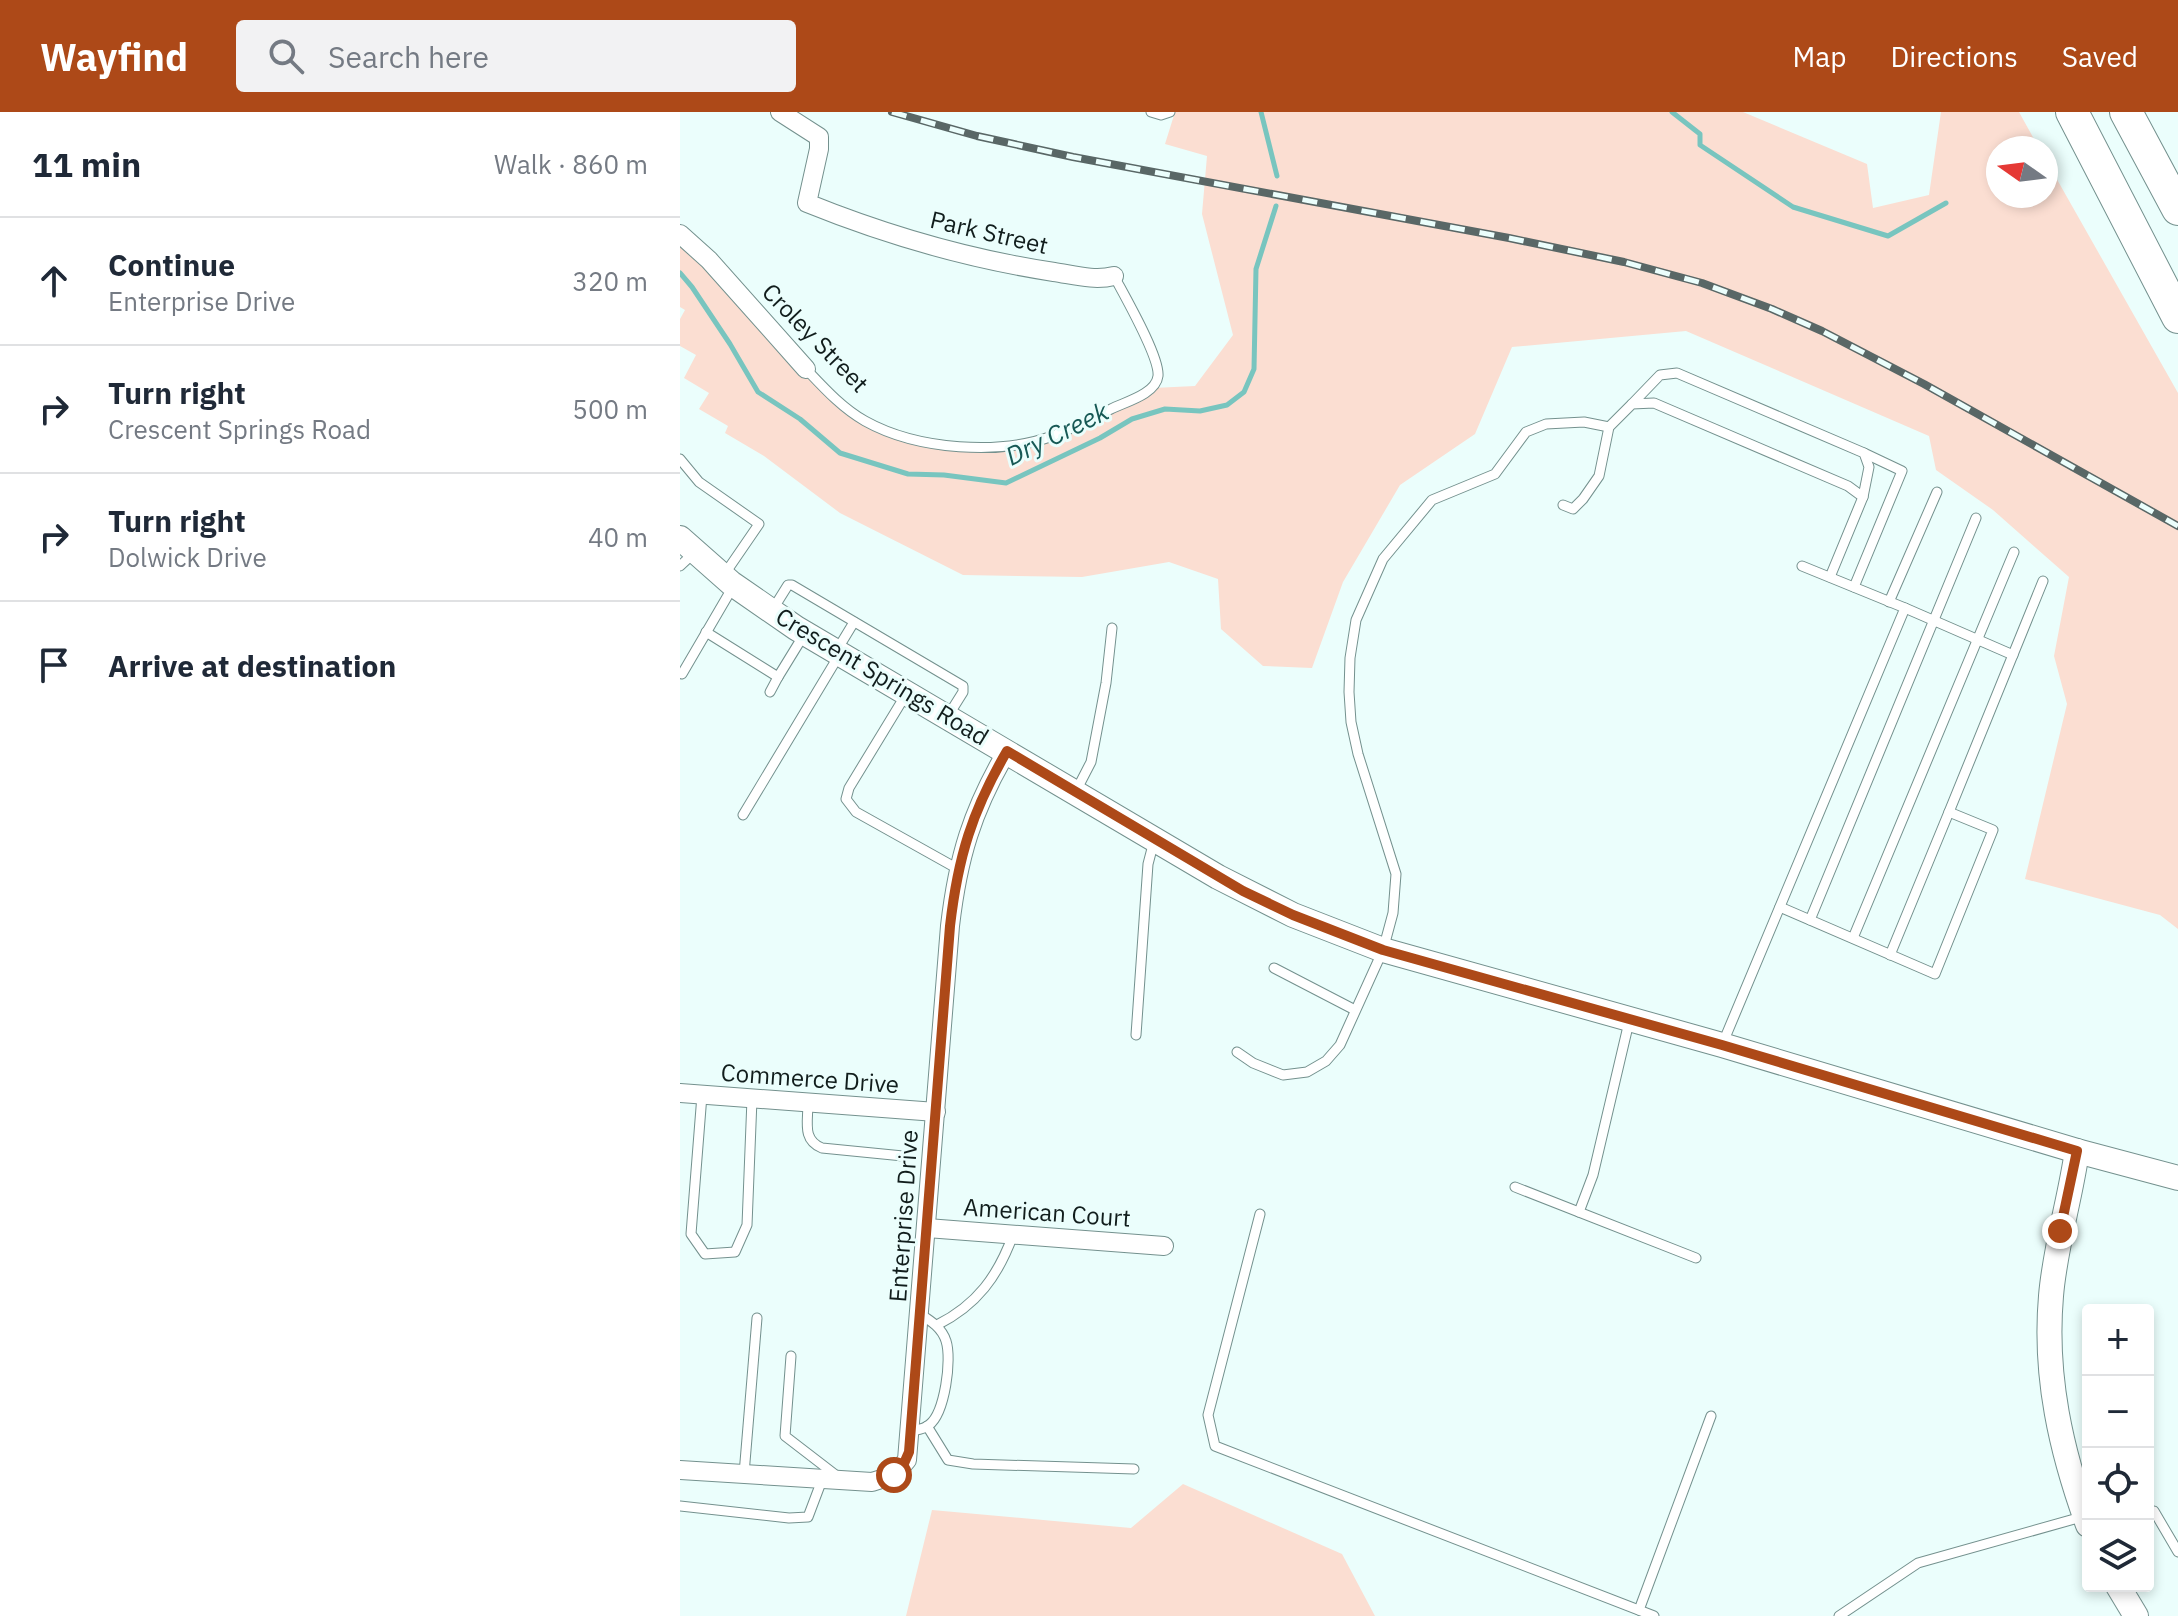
<!DOCTYPE html>
<html lang="en">
<head>
<meta charset="utf-8">
<style>
	body { margin:0; font-family:"IBM Plex Sans",sans-serif; background:#f2f2f3; color:#1f2937 }
	.controls { position:absolute; right:24px; bottom:24px; display:grid; overflow:hidden; border-radius:8px; box-shadow:0 4px 12px #0003 }
	.controls button { width:72px; height:72px; display:grid; place-items:center; padding:0; border:0; border-bottom:2px solid #e0e1e3; background:#fff; color:#1f2937; font:40px sans-serif }
	.compass { position:absolute; left:1306px; top:24px; width:72px; height:72px; border-radius:50%; background:#fff; box-shadow:0 4px 12px #0003; rotate:284deg }
	.stop { position:absolute; width:24px; height:24px; margin:-18px; border:6px solid #ad4918; border-radius:50%; background:#fff }
	.stop.end { background:#ad4918; border-color:#fff; box-shadow:0 2px 8px #0008 }
	.list { margin:0; padding:0; list-style:none }
	h2 { display:flex; justify-content:space-between; align-items:center; height:104px; margin:0; padding:0 32px; font-size:34px }
	h2 small { font-size:26px; font-weight:400; color:#747a83 }
	.list li { display:grid; grid-template-columns:52px 1fr auto; gap:24px; align-items:center; box-sizing:border-box; height:128px; padding:0 32px; border-top:2px solid #e0e1e3 }
	.list b { display:block; font-size:30px; white-space:nowrap }
	.list p { margin:0; font-size:26px; white-space:nowrap; color:#747a83 }
	.list em { font-size:26px; font-style:normal; color:#747a83 }
	.icon { flex:none; width:44px; height:44px; fill:none; stroke:currentColor; stroke-width:2; stroke-linecap:round; stroke-linejoin:round }
	.map { position:relative; flex:none; width:1498px; height:1504px; overflow:hidden }
	header { display:flex; align-items:center; gap:48px; box-sizing:border-box; height:112px; padding:0 40px; background:#ad4918; color:#fff }
	header strong { font-size:38px }
	nav { display:flex; gap:44px; margin-inline-start:auto; font-size:28px }
	.search { width:560px; height:72px; background:#f2f2f3; display:flex; align-items:center; gap:20px; box-sizing:border-box; padding:0 28px; border-radius:8px; color:#747a83; font-size:30px }
	main { display:flex }
	aside { flex:1; background:#fff }
	.map>svg:first-child { display:block }
	.green { fill:#fbded2 }
	.lines { fill:none; stroke-linecap:round; stroke-linejoin:round }
	.stream { stroke:#78c5bf; stroke-width:5 }
	.service-casing { stroke:#74918e; stroke-width:11 }
	.minor-casing { stroke:#74918e; stroke-width:20 }
	.secondary-casing { stroke:#74918e; stroke-width:26 }
	.motorway-casing { stroke:#74918e; stroke-width:34 }
	.service { stroke:#fff; stroke-width:9 }
	.minor { stroke:#fff; stroke-width:18 }
	.secondary { stroke:#fff; stroke-width:24 }
	.motorway { stroke:#fff; stroke-width:32 }
	.rail-casing { stroke:#596766; stroke-width:8 }
	.rail { stroke:#ebfefc; stroke-width:5; stroke-dasharray:15; stroke-linecap:butt }
	.route { stroke:#ad4918; stroke-width:10 }
	.labels { text-anchor:middle; stroke-width:6; stroke-linejoin:round; paint-order:stroke }
	.street-label { font-size:24px; fill:#111d1c; stroke:#ebfefc }
	.water-label { font-size:26px; font-style:italic; fill:#175955; stroke:#ebfefc }
</style>
</head>
<body>
<header>
<strong>Wayfind</strong>
<div class="search"><svg class="icon" aria-label="search" viewBox="0 0 24 24"><circle cx="10" cy="10" r="6"/><path d="M15 15l6 6"/></svg>Search here</div>
<nav><a>Map</a><a>Directions</a><a>Saved</a></nav>
</header>
<main>
<aside>
<h2>11 min<small>Walk · 860 m</small></h2>
<ul class="list">
<li><svg class="icon" aria-label="ahead" viewBox="0 0 24 24"><path d="M12 20V5M6 11l6-6 6 6"/></svg><div><b>Continue</b><p>Enterprise Drive</p></div><em>320 m</em></li>
<li><svg class="icon" aria-label="right" viewBox="0 0 24 24"><path d="M7 20v-9h11M14 6l5 5-5 5"/></svg><div><b>Turn right</b><p>Crescent Springs Road</p></div><em>500 m</em></li>
<li><svg class="icon" aria-label="right" viewBox="0 0 24 24"><path d="M7 20v-9h11M14 6l5 5-5 5"/></svg><div><b>Turn right</b><p>Dolwick Drive</p></div><em>40 m</em></li>
<li><svg class="icon" aria-label="arrive" viewBox="0 0 24 24"><path d="M6 21V4h12l-3 4 3 4H6"/></svg><div><b>Arrive at destination</b></div></li>
</ul>
</aside>
<div class="map">
<svg width="1498" height="1504" viewBox="0 0 1498 1504">
	<rect width="100%" height="100%" fill="#ebfefc"/>
	<g class="green">
		<polygon points="495,0 1063,0 1187,52 1193,96 1249,83 1261,0 1339,0 1359,36 1318,36 1318,84 1366,84 1366,48 1498,281 1498,817 1480,803 1345,767 1387,592 1374,544 1389,465 1313,398 1256,358 1249,324 1006,219 832,235 795,322 720,373 663,470 632,556 583,554 541,517 538,467 489,450 402,465 283,463 160,401 84,344 45,321 48,314 19,297 29,281 4,266 16,243 0,234 0,207 5,198 0,195 0,122 156,287 218,323 286,335 355,330 473,276 515,274 553,223 522,102 527,44 485,32"/>
		<polygon points="503,1372 662,1442 695,1504 226,1504 252,1398 451,1416"/>
	</g>
	<g class="lines">
		<g class="stream">
			<polyline points="581,0 597,64"/>
			<polyline points="992,0 1020,22 1020,33 1113,95 1208,124 1266,91"/>
			<polyline points="0,161 12,175 50,232 78,280 120,307 160,341 228,362 264,363 326,371 420,326 452,307 485,297 520,299 547,293 564,280 574,257 576,157 596,94"/>
		</g>
		<g class="service-casing">
			<g id="service">
				<polyline points="471,0 481,3 490,0"/>
				<path d="M126,257c18,19 36,39 59,52 52,29 136,35 190,14 19,-7 37,-17 56,-26 14,-7 45,-15 47,-33 2,-19 -34,-81 -44,-100"/>
				<polyline points="952,292 980,263 997,261 1184,341 1189,355 1183,385"/>
				<polyline points="0,347 19,370 79,412 44,463"/>
				<polyline points="883,393 893,397 903,387 919,364 929,315 952,292 974,291 1168,374 1183,385 1150,465"/>
				<polyline points="0,454 15,440"/>
				<polyline points="1174,475 1222,359 1184,341"/>
				<polyline points="1209,490 1257,380"/>
				<polyline points="1225,496 1333,543"/>
				<polyline points="93,497 108,473 112,473 283,574 283,580 268,604"/>
				<polyline points="26,520 98,565 125,521"/>
				<polyline points="157,538 174,510"/>
				<polyline points="2,562 54,473"/>
				<polyline points="90,580 98,565"/>
				<polyline points="225,584 169,676 166,687 176,700 278,757"/>
				<polyline points="396,679 411,650 426,571 432,516"/>
				<polyline points="63,703 158,545"/>
				<polyline points="1100,795 1255,862 1313,718 1269,700 1363,469"/>
				<polyline points="1130,808 1296,406"/>
				<polyline points="1173,826 1334,440"/>
				<polyline points="1210,843 1269,700"/>
				<polyline points="594,856 675,898"/>
				<polyline points="456,923 468,752 474,729"/>
				<polyline points="1042,933 1225,496 1122,454"/>
				<polyline points="557,940 573,951 603,963 627,960 646,949 660,933 703,838 713,801 716,762 678,642 671,610 669,580 670,546 676,508 703,447 752,388 815,362 846,320 866,312 904,310 929,315"/>
				<polyline points="22,983 11,1122 25,1142 55,1140 67,1113 72,987"/>
				<path d="M128,991c0,19 -6,37 14,45l81,8"/>
				<polyline points="835,1075 1016,1146"/>
				<polyline points="899,1100 913,1063 949,910"/>
				<polyline points="580,1102 528,1303 535,1334 974,1504"/>
				<path d="M257,1213c40,-20 61,-49 76,-90"/>
				<polyline points="111,1244 105,1324 157,1364"/>
				<polyline points="247,1314 268,1348 293,1352 454,1357"/>
				<path d="M231,1319c5,-1 14,-2 18,-6 16,-12 23,-66 17,-84 -4,-13 -15,-20 -26,-27"/>
				<polyline points="64,1362 77,1206"/>
				<polyline points="0,1394 109,1406 128,1405 142,1368"/>
				<polyline points="1468,1400 1474,1399 1498,1440"/>
				<polyline points="959,1498 1031,1304"/>
				<polyline points="1159,1504 1238,1451 1405,1404"/>
			</g>
		</g>
		<g class="minor-casing">
			<g id="minor">
				<path d="M100,0l39,25v12l-12,54c79,32 162,56 247,69 20,3 40,9 60,4"/>
				<polyline points="0,122 29,148 126,257"/>
				<polyline points="0,981 256,1000"/>
				<polyline points="247,1116 484,1134"/>
				<path d="M0,1358l192,12 22,-7 13,-15 43,-534c8,-69 22,-115 57,-175"/>
			</g>
		</g>
		<g class="secondary-casing">
			<g id="secondary">
				<polyline points="0,426 51,471 116,516 538,765 613,803 703,838 1042,933 1397,1039 1498,1066"/>
				<path d="M1397,1039c-7,49 -22,96 -26,145 -7,80 10,155 37,229"/>
				<polyline points="1438,1474 1456,1504"/>
			</g>
		</g>
		<g class="motorway-casing">
			<g id="motorway">
				<polyline points="1392,0 1498,205"/>
				<polyline points="1446,0 1498,97"/>
			</g>
		</g>
		<use href="#service" class="service"/>
		<use href="#minor" class="minor"/>
		<use href="#secondary" class="secondary"/>
		<use href="#motorway" class="motorway"/>
		<g class="rail-casing">
			<polyline id="rail" points="212,0 297,24 393,45 829,126 944,150 1022,171 1092,197 1142,219 1244,272 1498,414"/>
		</g>
		<use href="#rail" class="rail"/>
	</g>
	<g class="lines">
		<path class="route" d="M214,1363l8,-7 7,-16 41,-526c8,-69 22,-115 57,-175l236,140 50,24 90,35 339,95 355,106 -17,80"/>
	</g>
	<g class="labels">
		<g class="street-label">
			<text transform="translate(309 121) rotate(13)" y="8">Park Street</text>
			<text transform="translate(135 226) rotate(46)" y="8">Croley Street</text>
			<text transform="translate(202 565) rotate(31)" y="8">Crescent Springs Road</text>
			<text transform="translate(130 967) rotate(4)" y="8">Commerce Drive</text>
			<text transform="translate(367 1101) rotate(4)" y="8">American Court</text>
			<text transform="translate(224 1104) rotate(-86)" y="8">Enterprise Drive</text>
		</g>
		<g class="water-label">
			<text transform="translate(377 322) rotate(-26)" y="9">Dry Creek</text>
		</g>
	</g>
</svg>
<div class="controls">
<button>+</button>
<button>−</button>
<button><svg class="icon" aria-label="locate" viewBox="0 0 24 24"><circle cx="12" cy="12" r="6"/><path d="M12 2v4M12 18v4M2 12h4M18 12h4"/></svg></button>
<button><svg class="icon" aria-label="layers" viewBox="0 0 24 24"><path d="M12 4l9 5-9 5-9-5zM3 14l9 5 9-5"/></svg></button>
</div>
<svg class="compass" viewBox="-18 -18 36 36"><path d="M0-13l5 13h-10z" fill="#e53935"/><path d="M0 13l5-13h-10z" fill="#747a83"/></svg>
<div class="stop" style="left:214px;top:1363px"></div>
<div class="stop end" style="left:1380px;top:1119px"></div>
</div>
</main>
</body>
</html>
